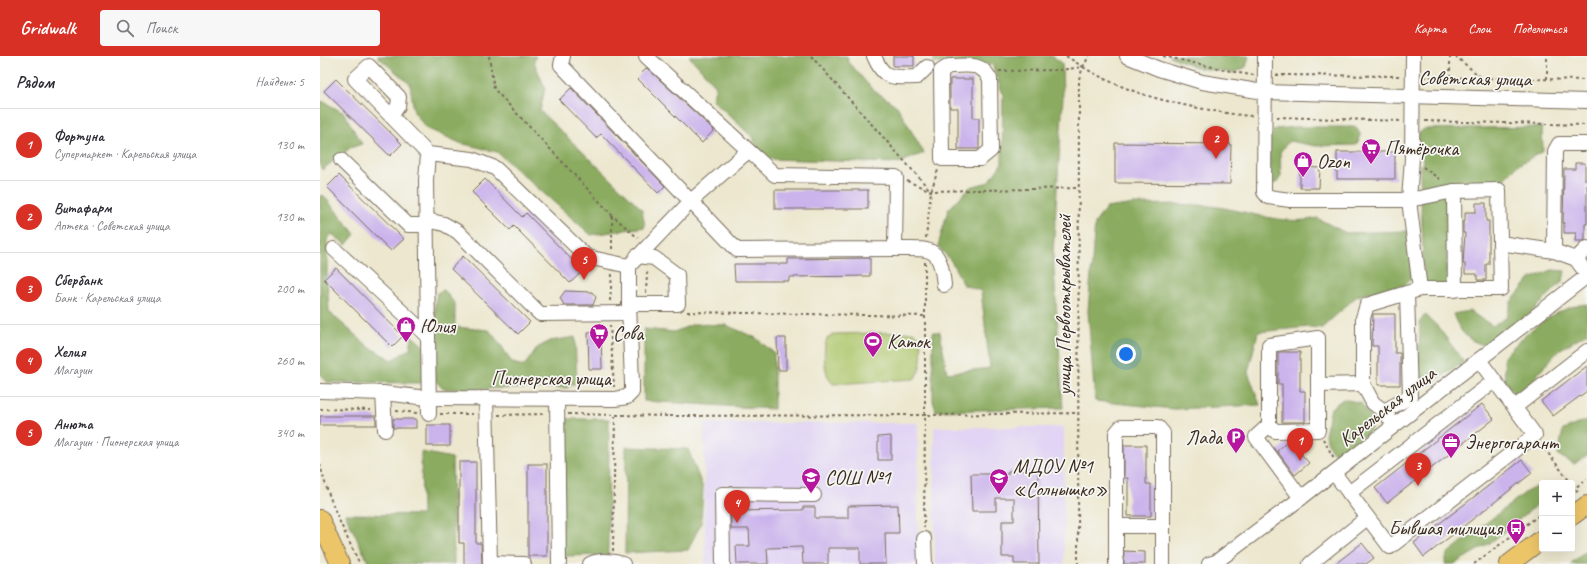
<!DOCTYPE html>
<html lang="ru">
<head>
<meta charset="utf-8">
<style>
	body { margin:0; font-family:Caveat,sans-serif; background:#f7f7f7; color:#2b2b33 }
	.controls { position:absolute; right:12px; bottom:12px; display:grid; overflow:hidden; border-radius:4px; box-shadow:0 4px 16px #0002 }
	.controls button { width:36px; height:36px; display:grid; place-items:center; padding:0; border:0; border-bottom:1px solid #e1e1e2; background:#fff; color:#2b2b33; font:20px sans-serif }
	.you { position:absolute; left:806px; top:298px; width:14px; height:14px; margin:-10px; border:3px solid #fff; border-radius:50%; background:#1a73e8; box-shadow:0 0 0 6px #1a73e833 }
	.badge { display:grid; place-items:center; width:26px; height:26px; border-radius:50%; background:#d93025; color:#fff; font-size:13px; font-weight:700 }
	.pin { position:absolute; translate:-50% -33px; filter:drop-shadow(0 1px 2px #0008) }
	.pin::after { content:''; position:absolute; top:21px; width:14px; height:12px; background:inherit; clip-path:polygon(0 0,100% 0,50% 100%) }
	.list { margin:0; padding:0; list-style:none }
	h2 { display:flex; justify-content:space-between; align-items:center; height:52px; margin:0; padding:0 16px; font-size:17px }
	h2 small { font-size:13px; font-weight:400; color:#7c7c81 }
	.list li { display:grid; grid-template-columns:26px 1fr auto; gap:12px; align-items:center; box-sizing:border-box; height:72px; padding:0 16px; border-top:1px solid #e1e1e2 }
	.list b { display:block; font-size:15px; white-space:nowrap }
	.list p { margin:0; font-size:13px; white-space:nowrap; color:#7c7c81 }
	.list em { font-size:13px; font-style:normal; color:#7c7c81 }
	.icon { flex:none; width:22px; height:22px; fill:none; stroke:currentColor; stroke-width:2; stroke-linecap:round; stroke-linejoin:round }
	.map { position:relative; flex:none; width:1267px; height:508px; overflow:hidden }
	header { display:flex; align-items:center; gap:24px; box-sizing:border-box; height:56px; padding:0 20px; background:#d93025; color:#fff }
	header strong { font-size:19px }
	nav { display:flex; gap:22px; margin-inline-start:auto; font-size:14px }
	.search { width:280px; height:36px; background:#f7f7f7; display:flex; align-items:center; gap:10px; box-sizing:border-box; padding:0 14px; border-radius:4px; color:#7c7c81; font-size:15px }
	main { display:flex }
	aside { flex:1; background:#fff }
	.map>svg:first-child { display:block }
	.built { fill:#e1d4f4 }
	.green { fill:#afc76d; stroke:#757846 }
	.forest { fill:#8bac60; stroke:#636b3f }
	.building { fill:#cbb3ec }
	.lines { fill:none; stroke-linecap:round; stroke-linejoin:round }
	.minor-casing { stroke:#796c5c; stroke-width:16 }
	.major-casing { stroke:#796c5c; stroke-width:20 }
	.path { stroke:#796c5c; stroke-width:2; stroke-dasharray:3 3; stroke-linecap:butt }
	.minor { stroke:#fff; stroke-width:14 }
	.major { stroke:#edc569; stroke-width:18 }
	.labels { text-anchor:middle; stroke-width:3.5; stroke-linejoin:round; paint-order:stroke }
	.street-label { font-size:20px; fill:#3b2a1e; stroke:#f6f6f2 }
	.poi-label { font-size:20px; fill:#3b2a1e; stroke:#f6f6f2; text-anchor:start }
</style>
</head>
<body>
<header>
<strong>Gridwalk</strong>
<div class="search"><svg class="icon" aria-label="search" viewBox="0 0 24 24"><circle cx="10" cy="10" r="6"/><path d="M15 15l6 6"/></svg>Поиск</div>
<nav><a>Карта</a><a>Слои</a><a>Поделиться</a></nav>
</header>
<main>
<aside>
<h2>Рядом<small>Найдено: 5</small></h2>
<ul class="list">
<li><span class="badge">1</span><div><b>Фортуна</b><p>Супермаркет · Карельская улица</p></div><em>130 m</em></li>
<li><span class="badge">2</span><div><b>Витафарм</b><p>Аптека · Советская улица</p></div><em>130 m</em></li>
<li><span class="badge">3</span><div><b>Сбербанк</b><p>Банк · Карельская улица</p></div><em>200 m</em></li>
<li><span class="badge">4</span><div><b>Хелия</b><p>Магазин</p></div><em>260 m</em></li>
<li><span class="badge">5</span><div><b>Анюта</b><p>Магазин · Пионерская улица</p></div><em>340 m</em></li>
</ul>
</aside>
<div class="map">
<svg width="1267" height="508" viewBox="0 0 1267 508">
	<rect width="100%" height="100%" fill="#f6f6f2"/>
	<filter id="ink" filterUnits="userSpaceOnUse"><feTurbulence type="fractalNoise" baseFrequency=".025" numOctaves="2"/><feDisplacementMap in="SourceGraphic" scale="8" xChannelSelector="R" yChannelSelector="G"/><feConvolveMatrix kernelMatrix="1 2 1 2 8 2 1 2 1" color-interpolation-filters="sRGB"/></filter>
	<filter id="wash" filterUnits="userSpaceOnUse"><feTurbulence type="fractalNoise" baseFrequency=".012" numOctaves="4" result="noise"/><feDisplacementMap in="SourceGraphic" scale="16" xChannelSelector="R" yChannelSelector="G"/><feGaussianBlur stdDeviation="0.9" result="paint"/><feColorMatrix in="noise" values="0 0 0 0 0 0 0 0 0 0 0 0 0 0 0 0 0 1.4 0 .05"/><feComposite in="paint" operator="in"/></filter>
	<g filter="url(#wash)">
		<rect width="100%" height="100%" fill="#ece7ce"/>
		<g class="built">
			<polygon points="384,367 598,367 598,508 385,508"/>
			<polygon points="614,371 744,371 744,508 615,508"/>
		</g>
		<path class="green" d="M593,276c1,1 4,3 5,4 6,8 4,37 -4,43l-81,5c-9,-7 -11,-35 -6,-45 1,-3 5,-4 8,-5z"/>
		<g class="forest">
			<polygon points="57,0 216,0 214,6 225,32 220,55 322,153 325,171 271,179 177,96 140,87 106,72 94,56 90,28"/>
			<polygon points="369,0 527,0 528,5 551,32 577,50 604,97 579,107 450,103 438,92 432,81 392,43 396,30"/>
			<polygon points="614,0 732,0 742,7 743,41 733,197 743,352 616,355 613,345 613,276 620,276 627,317 670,312 661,235 644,229 631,205 618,190 628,154 650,131 669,126 682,107 683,39 672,8 614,7"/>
			<polygon points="849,0 929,0 926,11 914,17 879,12"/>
			<polygon points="2,45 24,57 42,88 30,92 2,114 0,109 0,48"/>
			<polygon points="976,71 1036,71 1041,80 1036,89 996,90 969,85 960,96 961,120 956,128 950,126 949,80 955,73"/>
			<polygon points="1222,71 1223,95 1198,109 1179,128 1126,142 1127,225 1124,231 1109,231 1104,225 1100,117 1103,104 1099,95 1097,79 1104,73"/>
			<polygon points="3,139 35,178 26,189 12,178 7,183 7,222 9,256 49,291 72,304 90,293 92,280 106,292 104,327 6,326 0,318 0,140"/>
			<path d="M815,148c25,1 50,-1 74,2 35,3 73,21 108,12l29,15 61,-2 5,24 -1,24 -6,6 -48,11 -35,32 -13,-1 -51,5 -10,40 12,33 -86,4 -79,-8 -7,-90 7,-88 11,-15z"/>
			<path d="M1232,214l13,1 -2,10 -36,36 -43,28c-18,-5 -24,-13 -31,-31l16,-3 24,15 14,-9 4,-15 19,-23z"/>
			<polygon points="124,234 135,248 135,271 169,274 181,289 192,307 204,310 217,292 230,285 255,281 257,326 247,332 123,333 115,324 115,247 117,237"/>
			<path d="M1267,248v29l-28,17 -22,25 -11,15 -12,4 -9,-13 -1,-24c20,-23 52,-51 83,-53z"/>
			<polygon points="1105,258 1118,271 1144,306 1109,329 1102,327 1099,309 1100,266"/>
			<polygon points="374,268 406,269 436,282 454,297 454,353 324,345 324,273 354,276"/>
			<polygon points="1023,343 1041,347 1054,366 1049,376 1016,399 1010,392 1005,379 1011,352"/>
			<polygon points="241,363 289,363 288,499 243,500"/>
			<polygon points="1267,364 1267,400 1254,408 1238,399 1243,374"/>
			<polygon points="306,391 368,393 383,432 381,467 368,494 305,497"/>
			<polygon points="101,396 132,402 134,508 49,508 25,458 102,459"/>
			<polygon points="1222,428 1222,445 1170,487 1134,508 1125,508 1127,498 1152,478 1206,436"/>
			<polygon points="1265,496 1267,496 1267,508 1250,508"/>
		</g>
		<g id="blocks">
			<g class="building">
				<rect x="573" y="0" width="21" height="10"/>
				<polygon points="327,12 394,74 382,87 317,22"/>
				<polygon points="16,23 82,88 70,100 4,35"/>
				<polygon points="630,23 653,23 653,62 659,62 659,93 638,93 638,52 630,52"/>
				<polygon points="251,32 345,130 338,137 281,78 276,82 239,44"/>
				<polygon points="795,87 911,88 910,128 795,127"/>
				<rect x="1017" y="96" width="58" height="27"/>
				<polygon points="1255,107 1265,107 1265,124 1267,124 1267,168 1265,168 1265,184 1262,185 1255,185 1256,177 1244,177 1244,167 1243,167 1244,113 1255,113"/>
				<polygon points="980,111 1000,112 999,132 980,132"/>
				<polygon points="19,119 84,183 71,195 7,131"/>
				<polygon points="165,123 202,161 206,157 263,215 250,227 194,170 190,174 152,136"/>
				<rect x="455" y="134" width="93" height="19"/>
				<polygon points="1156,147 1166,147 1166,165 1169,165 1169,208 1166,208 1166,224 1157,224 1157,218 1145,218 1145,208 1143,208 1145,177 1143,177 1143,166 1145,166 1145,156 1156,156"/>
				<polygon points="143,200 210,266 198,278 131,213"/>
				<polygon points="550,202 550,220 469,221 469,225 415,225 414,208 468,208 468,203"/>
				<polygon points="16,212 83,280 72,291 4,223"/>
				<polygon points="245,235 272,236 276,241 273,249 244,249 240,242"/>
				<polygon points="1053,258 1075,258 1075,297 1080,297 1080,329 1058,329 1058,290 1052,290"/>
				<polygon points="281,275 282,313 269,313 268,276"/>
				<polygon points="457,282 466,282 466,314 458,314"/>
				<polygon points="958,296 980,296 980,335 985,335 985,366 962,366 962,328 958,328"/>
				<polygon points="1267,310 1267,335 1233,360 1221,345"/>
				<polygon points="1162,348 1174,363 1067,447 1055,432"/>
				<rect x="0" y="360" width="56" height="9"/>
				<rect x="73" y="363" width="23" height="9"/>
				<rect x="107" y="369" width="23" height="21"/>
				<polygon points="571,380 571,404 558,404 558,381"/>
				<polygon points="966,387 968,390 972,387 989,407 975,419 957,395"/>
				<polygon points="804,389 826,389 826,428 831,428 831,460 808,460 808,422 804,422"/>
				<polygon points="1202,404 1212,417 1104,501 1094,487"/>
				<polygon points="139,406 156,406 156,487 161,487 162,508 144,508 144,487 139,487"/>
				<rect x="208" y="408" width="19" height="92"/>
				<polygon points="718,414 719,508 694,508 694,501 682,501 682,465 694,465 694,442 676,442 676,455 652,455 651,418 688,418 688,415"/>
				<polygon points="578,449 579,477 565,477 566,508 540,508 540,492 508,492 508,508 483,508 482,491 447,492 448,508 417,508 416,490 430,490 429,473 411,473 411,455 483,454 483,451 495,451 495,462 528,462 528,450"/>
				<polygon points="1042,487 1054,502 1046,508 1015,508"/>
				<polygon points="804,495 825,496 825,508 804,508"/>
			</g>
		</g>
	</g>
	<g filter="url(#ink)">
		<use href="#blocks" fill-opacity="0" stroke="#796c5c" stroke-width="1"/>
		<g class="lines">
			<g class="minor-casing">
				<g id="minor">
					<polyline points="243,0 241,9 417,194 575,193 576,121 455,119 326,0"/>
					<path d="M554,0c10,25 19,21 43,21l10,-10"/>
					<polyline points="807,0 839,13 882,26 944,36 1267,45"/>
					<polyline points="945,0 944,136 948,141 970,144 1089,144 1134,135 1179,134 1181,233 1100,233 1047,249 1043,262 1043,328"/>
					<polyline points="1093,0 1092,102 1089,144 1100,233"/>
					<path d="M629,10c17,0 32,-5 41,13l1,71 -11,9h-38l-1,-88z"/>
					<polyline points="71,60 78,50 79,41 49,10 35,23 108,98 152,103 175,112 267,201 309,210"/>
					<polyline points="1267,88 1239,88 1235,95 1234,195 1256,203 1267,218"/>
					<polyline points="108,98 106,124 109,358"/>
					<polyline points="21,104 88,169 107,169"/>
					<polyline points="1134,135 1135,234"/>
					<polyline points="107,164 124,168 138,176 220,258 309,257"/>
					<polyline points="1180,187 1234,195"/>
					<polyline points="14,193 107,279"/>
					<path d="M575,193c36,0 45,-4 49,36"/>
					<polyline points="1256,203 1267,192"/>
					<polyline points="309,248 358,248 357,219 334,202 317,200"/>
					<polygon points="998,282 998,374 955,375 949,369 949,289"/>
					<polyline points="998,329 1043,328 1053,347 1064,355 1069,362"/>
					<polyline points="0,335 63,337 108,342 295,343 307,341 312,336 312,327 309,248 309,210 371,145 428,95"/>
					<polyline points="63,337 65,374"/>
					<polyline points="166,342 170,507 204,508"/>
					<polyline points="237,342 239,508"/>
					<polyline points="1195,351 1267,295"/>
					<polyline points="1064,355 1090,341 1087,237"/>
					<polyline points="949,369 936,381 981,442"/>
					<polyline points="1014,417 1070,491 1215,379 1159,304"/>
					<polyline points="1029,437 1174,325"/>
					<polyline points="796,470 843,470"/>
					<polyline points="604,483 605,508"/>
					<path d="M270,508c10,-5 22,-3 33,0"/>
					<polyline points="403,508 402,438 494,439"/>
					<polyline points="796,508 796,377 801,371 838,371 843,377 843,508"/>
					<polyline points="889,508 896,506 981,442 1267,220"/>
					<polyline points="990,508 1047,462"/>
				</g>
			</g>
			<g class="major-casing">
				<g id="major">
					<polyline points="1252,460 1267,449"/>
					<polyline points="0,463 20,508"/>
					<polyline points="1189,508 1222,483"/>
				</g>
			</g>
			<g class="path">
				<polyline points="169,0 174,33 292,159 318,182"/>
				<polyline points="491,0 610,134"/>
				<polyline points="746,0 763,11 759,23 758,508"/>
				<polyline points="843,0 924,18 934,19"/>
				<polyline points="1135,0 1162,22"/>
				<path d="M763,11c38,23 77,34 121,42 16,3 32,6 49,7"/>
				<polyline points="679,15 740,14 763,11 769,0"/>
				<polyline points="956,19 1082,20"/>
				<polyline points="1104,21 1267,24"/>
				<polyline points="1130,21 1130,0"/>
				<polyline points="1227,23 1227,0"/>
				<polyline points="957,61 1081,65"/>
				<polyline points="1105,65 1267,69"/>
				<polyline points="1103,111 1122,125"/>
				<polyline points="587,125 611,135 758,132"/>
				<polyline points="292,160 292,195"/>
				<polyline points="606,182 611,135 618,114"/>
				<polyline points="605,206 605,359 759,357"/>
				<polyline points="326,237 327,217 329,214"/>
				<polyline points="290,245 292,218"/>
				<polyline points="367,256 606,260"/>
				<polyline points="290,269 294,331"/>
				<polyline points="0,353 52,354"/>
				<polyline points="76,355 98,357"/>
				<polyline points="120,358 154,358"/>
				<polyline points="248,358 351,360 605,359 604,472"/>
				<polyline points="178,359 226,358"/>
				<polyline points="1003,383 1014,402"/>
				<polyline points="1221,388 1251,427"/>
				<path d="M0,408c8,35 24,68 40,100"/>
				<polyline points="1252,429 1259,437"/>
				<polyline points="1252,434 1267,423"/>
				<polyline points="293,495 295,357"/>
				<polyline points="1154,508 1222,457"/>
			</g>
			<use href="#minor" class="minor"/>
			<use href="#major" class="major"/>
		</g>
	</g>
	<defs>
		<g id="supermarket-pin" transform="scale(1)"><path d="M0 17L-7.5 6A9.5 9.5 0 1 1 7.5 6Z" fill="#b5179e" stroke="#f6f6f2"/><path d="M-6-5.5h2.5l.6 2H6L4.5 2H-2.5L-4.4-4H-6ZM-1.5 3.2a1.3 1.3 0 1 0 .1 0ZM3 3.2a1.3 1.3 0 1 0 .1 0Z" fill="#fff"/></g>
		<g id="shop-pin" transform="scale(1)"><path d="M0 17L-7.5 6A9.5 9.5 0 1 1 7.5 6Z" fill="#b5179e" stroke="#f6f6f2"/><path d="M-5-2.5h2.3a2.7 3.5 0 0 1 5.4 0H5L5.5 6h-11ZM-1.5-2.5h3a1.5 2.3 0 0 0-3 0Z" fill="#fff"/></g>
		<g id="stadium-pin" transform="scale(1)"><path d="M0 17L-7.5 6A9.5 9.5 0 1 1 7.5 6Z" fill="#b5179e" stroke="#f6f6f2"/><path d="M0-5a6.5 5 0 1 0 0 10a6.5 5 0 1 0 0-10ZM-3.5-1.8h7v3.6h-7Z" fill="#fff"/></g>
		<g id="parking-pin" transform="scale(1)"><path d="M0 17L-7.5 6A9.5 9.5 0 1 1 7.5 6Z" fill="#b5179e" stroke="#f6f6f2"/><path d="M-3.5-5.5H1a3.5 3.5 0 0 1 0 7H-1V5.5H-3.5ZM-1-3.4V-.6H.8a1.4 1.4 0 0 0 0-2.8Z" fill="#fff"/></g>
		<g id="office-pin" transform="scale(1)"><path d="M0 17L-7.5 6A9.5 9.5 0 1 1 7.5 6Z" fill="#b5179e" stroke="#f6f6f2"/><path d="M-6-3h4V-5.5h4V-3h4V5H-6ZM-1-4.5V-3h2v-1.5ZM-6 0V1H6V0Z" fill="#fff"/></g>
		<g id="school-pin" transform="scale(1)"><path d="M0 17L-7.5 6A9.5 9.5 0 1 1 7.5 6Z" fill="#b5179e" stroke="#f6f6f2"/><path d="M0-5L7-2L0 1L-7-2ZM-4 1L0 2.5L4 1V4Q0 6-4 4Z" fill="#fff"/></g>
		<g id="bus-pin" transform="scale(1)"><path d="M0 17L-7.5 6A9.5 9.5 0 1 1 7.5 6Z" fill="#b5179e" stroke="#f6f6f2"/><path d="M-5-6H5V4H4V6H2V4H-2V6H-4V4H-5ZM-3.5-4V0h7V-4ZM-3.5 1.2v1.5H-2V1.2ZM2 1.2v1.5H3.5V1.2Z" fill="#fff"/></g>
	</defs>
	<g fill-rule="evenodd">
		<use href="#supermarket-pin" x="1051" y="92"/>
		<use href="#shop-pin" x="983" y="105"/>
		<use href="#shop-pin" x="86" y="270"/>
		<use href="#supermarket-pin" x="279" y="277"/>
		<use href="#stadium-pin" x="553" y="285"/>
		<use href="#parking-pin" x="916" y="381"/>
		<use href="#office-pin" x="1131" y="386"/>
		<use href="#school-pin" x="491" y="421"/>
		<use href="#school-pin" x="679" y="422"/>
		<use href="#bus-pin" x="1196" y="472"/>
	</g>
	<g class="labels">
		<g class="street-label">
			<text transform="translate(1155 22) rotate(1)" y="7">Советская улица</text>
			<text transform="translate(744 249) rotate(-90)" y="7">улица Первооткрывателей</text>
			<text x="231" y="329">Пионерская улица</text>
			<text transform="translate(1067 350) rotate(-38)" y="7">Карельская улица</text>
		</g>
		<g class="poi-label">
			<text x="1065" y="99">Пятёрочка</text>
			<text x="997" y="112">Ozon</text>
			<text x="100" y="277">Юлия</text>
			<text x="293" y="284">Сова</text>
			<text x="567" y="292">Каток</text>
			<text x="902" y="388" text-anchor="end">Лада</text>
			<text x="1145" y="393">Энергогарант</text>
			<text x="693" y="417">МДОУ №1<tspan x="693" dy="23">«Солнышко»</tspan></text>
			<text x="505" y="428">СОШ №1</text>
			<text x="1182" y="479" text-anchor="end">Бывшая милиция</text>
		</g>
	</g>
</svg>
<div class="controls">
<button>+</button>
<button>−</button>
</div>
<div class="you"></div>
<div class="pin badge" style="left:980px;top:405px">1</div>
<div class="pin badge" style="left:896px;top:103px">2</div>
<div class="pin badge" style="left:1098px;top:430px">3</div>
<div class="pin badge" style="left:417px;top:467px">4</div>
<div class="pin badge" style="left:264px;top:224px">5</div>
</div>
</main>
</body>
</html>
